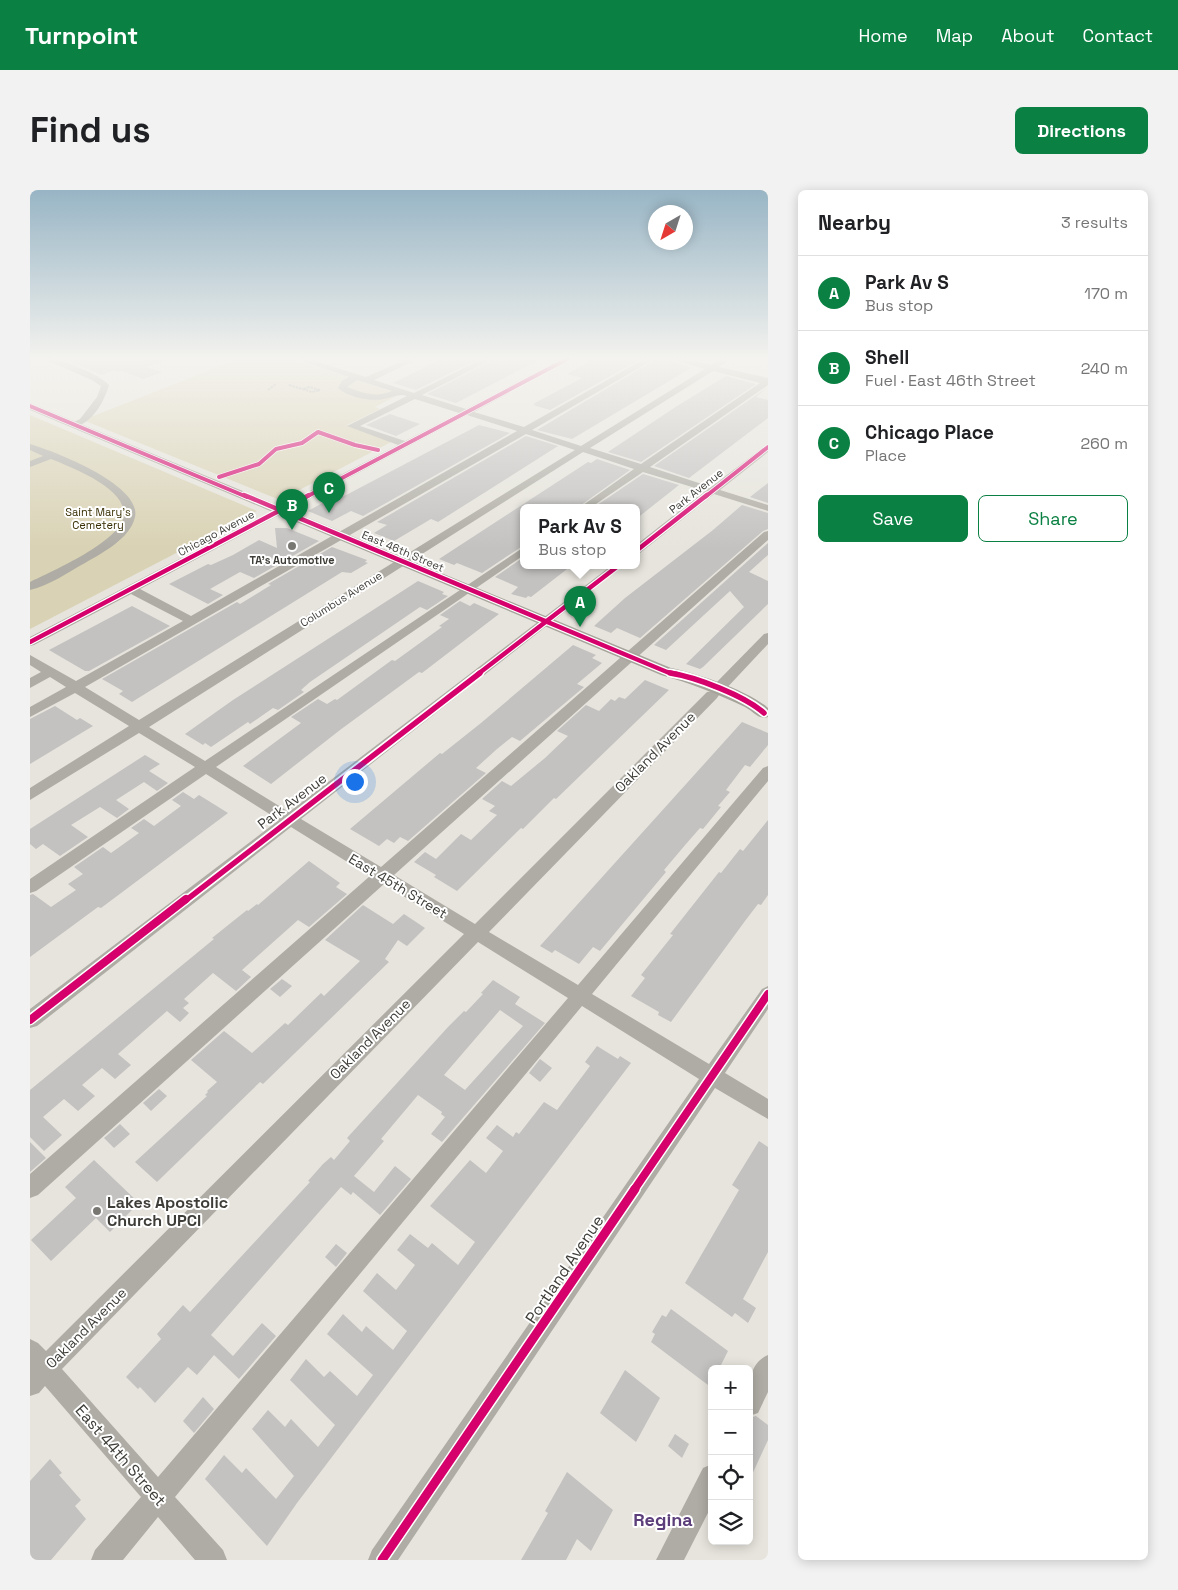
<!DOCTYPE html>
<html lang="en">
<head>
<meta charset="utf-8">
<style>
	body { margin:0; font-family:"Space Grotesk",sans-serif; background:#f2f2f2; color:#202124 }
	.controls { position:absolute; right:15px; bottom:15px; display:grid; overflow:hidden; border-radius:8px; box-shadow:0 2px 12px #0003 }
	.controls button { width:45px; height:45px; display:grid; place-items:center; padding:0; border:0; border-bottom:1px solid #e0e0e0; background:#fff; color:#202124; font:25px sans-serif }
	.compass { position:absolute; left:618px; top:15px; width:45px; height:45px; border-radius:50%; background:#fff; box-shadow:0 2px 12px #0003; rotate:219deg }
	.you { position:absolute; left:324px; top:591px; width:18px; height:18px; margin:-12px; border:4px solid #fff; border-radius:50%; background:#1a73e8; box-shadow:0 0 0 8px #1a73e833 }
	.badge { display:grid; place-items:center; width:32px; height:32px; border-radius:50%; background:#0b8043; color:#fff; font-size:16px; font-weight:700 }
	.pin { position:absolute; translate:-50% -41px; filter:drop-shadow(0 1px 2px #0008) }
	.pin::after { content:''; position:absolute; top:26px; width:18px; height:15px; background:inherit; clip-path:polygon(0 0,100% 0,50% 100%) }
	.popup { position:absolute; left:490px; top:314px; width:120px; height:65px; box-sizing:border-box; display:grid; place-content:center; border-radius:8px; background:#fff; filter:drop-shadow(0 1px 4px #0005); font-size:16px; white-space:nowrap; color:#757577 }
	.popup b { font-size:19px; color:#202124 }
	.popup::after { content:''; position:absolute; left:50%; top:100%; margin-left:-10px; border:10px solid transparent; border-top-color:#fff }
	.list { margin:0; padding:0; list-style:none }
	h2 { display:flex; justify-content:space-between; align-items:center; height:65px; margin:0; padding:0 20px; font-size:21px }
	h2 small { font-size:16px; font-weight:400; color:#757577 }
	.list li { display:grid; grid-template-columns:32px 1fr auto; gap:15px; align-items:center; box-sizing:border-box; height:75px; padding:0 20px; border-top:1px solid #e0e0e0 }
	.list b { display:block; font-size:19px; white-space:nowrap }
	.list p { margin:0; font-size:16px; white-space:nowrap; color:#757577 }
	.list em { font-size:16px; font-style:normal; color:#757577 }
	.actions { display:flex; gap:10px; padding:15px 20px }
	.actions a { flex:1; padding:11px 0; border:1px solid #0b8043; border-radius:8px; text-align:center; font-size:18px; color:#0b8043 }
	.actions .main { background:#0b8043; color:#fff }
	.icon { flex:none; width:28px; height:28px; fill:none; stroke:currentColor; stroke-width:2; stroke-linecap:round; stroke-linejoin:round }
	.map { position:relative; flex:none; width:738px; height:1370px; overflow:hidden; border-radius:8px }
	header { display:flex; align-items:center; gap:30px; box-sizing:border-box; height:70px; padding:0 25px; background:#0b8043; color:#fff }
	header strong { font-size:24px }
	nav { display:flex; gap:28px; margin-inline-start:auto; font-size:18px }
	.intro { display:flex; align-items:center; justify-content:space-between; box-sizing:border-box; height:120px; padding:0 30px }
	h1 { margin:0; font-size:35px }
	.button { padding:12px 22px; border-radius:8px; background:#0b8043; color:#fff; font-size:18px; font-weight:700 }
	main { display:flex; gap:30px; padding:0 30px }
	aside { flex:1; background:#fff; border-radius:8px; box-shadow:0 2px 12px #0003 }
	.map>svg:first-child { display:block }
	.green { fill:#d9d2b4 }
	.building { fill:#c4c2c1; fill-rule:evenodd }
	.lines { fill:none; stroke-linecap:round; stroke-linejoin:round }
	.path { stroke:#a6a5a0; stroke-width:2; stroke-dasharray:2.5 1; stroke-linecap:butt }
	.minor { fill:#aeaca4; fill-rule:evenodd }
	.major { fill:#a6a39b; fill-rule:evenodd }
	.cycleway-far4-casing { stroke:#fff; stroke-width:5.5 }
	.cycleway-far3-casing { stroke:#fff; stroke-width:7 }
	.cycleway-far2-casing { stroke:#fff; stroke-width:9 }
	.cycleway-far1-casing { stroke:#fff; stroke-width:11 }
	.cycleway-casing { stroke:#fff; stroke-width:12 }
	.cycleway-far4 { stroke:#d6006c; stroke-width:4 }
	.cycleway-far3 { stroke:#d6006c; stroke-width:4.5 }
	.cycleway-far2 { stroke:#d6006c; stroke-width:5.5 }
	.cycleway-far1 { stroke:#d6006c; stroke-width:8 }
	.cycleway { stroke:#d6006c; stroke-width:9 }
	.poi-dot { fill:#797771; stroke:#fff; stroke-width:2 }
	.labels { text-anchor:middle; stroke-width:4; stroke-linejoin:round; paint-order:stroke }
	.far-street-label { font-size:11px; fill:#3e3d38; stroke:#fff }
	.far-park-label { font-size:11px; fill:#392f04; stroke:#fff }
	.far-poi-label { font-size:11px; font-weight:bold; fill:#3e3d38; stroke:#fff }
	.street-label { font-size:14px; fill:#3e3d38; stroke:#fff }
	.near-poi-label { font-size:16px; font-weight:bold; fill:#3e3d38; stroke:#fff; text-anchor:start }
	.near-street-label { font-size:16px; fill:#3e3d38; stroke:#fff }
	.near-neighbourhood-label { font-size:18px; font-weight:bold; fill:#5c3e7a; stroke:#fff }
</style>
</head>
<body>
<header>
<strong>Turnpoint</strong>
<nav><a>Home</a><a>Map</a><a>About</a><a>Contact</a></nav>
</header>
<div class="intro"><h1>Find us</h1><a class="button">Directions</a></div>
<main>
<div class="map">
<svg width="738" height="1370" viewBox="0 0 738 1370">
	<rect width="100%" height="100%" fill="#e6e4dc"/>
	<g class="green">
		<polygon points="213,167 254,167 371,204 345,217 350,219 317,235 363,251 250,310 53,230"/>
		<polygon points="0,225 227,321 0,439"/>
	</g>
	<g class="building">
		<polygon points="29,167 138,167 138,169 116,177 132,182 113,189 92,181 88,182 84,180 72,185"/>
		<polygon points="415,167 452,167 386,200 363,193"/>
		<polygon points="469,167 515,167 426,213 397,204"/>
		<polygon points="568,167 614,167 520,220 503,215 506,214 503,214 552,188 537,184"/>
		<polygon points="630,167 661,178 542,249 507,240"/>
		<polygon points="696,186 726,194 611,272 578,262 647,216"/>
		<polygon points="738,197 726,207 738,210 738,228 659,288 624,276"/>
		<polygon points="360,224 390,234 366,246 336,235"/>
		<polygon points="449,235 480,243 333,326 321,321 302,331 278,321 307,305 312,307 320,303"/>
		<polygon points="496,246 528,256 408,332 401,329 364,351 344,343 357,335 347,332"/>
		<polygon points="567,269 600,280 547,318 494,318 494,355 452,383 427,373 424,375 409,369 558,272 561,273"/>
		<polygon points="613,284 649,295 606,329 606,318 563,318"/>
		<polygon points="738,293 738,313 720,307"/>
		<polygon points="712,315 738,323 738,339 733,341 610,448 587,438 581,443 564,436 595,408 683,340"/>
		<polygon points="245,338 257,338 289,351 224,388 210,382 180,399 193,405 178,414 139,394 178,374 181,375 203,365 229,350 247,358"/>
		<polygon points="738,353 738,365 719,382 738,391 738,414 673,477 670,479 656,474 714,417 700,401 636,460 624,455"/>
		<polygon points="302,357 337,370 335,372 338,373 321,383 312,382 102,512 89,504 93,501 72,489 207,412 210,414 241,395 238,394"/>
		<polygon points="494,367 494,376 541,376 501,407 498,406 496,408 481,404 488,397 465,387"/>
		<polygon points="388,391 414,402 412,404 418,406 397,420 390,417 280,492 271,500 274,502 248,520 243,518 220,534 218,532 181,557 175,553 173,555 155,544 203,510"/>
		<polygon points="430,411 440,416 444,413 469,424 392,483 389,482 310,540 241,594 213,576 271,533 261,527 288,509 297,514 305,509 307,510 362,470 365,471 412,437 409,436 419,429 410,425"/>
		<polygon points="102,416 140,436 59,481 55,481 19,460"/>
		<polygon points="543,455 566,465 562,468 572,473 547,494 554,497 490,551 482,547 467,559 446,578 456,583 378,651 370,647 364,653 357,649 349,656 320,639 410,563 412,564 451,533"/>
		<polygon points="615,490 639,500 526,609 524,608 493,639 491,638 427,701 404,687 406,685 384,672 395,662 406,669 431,644 441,650 467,625 459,621 465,616 452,609 472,591 481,596 515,568 538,546 527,541 556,515 569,521 581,509 585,511 589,507 595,509"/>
		<polygon points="25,516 47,530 50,528 63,536 0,574 0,529"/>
		<polygon points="712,532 738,543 738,555 720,577 715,575 696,600 700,602 688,616 691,617 673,639 670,638 656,654 634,680 636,682 570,761 563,757 549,774 525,760 522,763 510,756"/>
		<polygon points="115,565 130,574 119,581 138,593 127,601 114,592 86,610 99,619 87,628 70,617 41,635 58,647 30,666 13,654 6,659 0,654 0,639"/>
		<polygon points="153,602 164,609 169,605 198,623 71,718 68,717 0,767 0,705 3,704 21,717 46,700 38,694 53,684 44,677 73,657 81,663 109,643 101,638 114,629 124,636 151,616 142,610"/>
		<polygon points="738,630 738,705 731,715 728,714 715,731 641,832 628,825 629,822 601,806 615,788 611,785 643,745 640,744 689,682 691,683 710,659 713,661"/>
		<polygon points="279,671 310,693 306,697 317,704 279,737 268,730 212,780 221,787 206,801 183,783 154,809 159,813 153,818 159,823 150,832 137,821 88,864 101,875 85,889 72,878 52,895 65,906 48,921 34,909 13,927 32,945 14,961 0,947 0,900 184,749 182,748 217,720 218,721 227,714 228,715"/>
		<polygon points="333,715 363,734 374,724 395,738 377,756 368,750 355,769 359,772 233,894 230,892 127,992 105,972 177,906 175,905 178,902 177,901 187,892 161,870 194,841 222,863 255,833 258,835 291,803 294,806 330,771 295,750"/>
		<polygon points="252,789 262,796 250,807 240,799"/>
		<path d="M463,790l27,17 -5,7 30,19 -103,119 -11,-8 14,-17 -4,-3 1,-2 -24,-17 -37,44 3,2 -30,35 20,16 21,-26 16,13 -31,36 -27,-23 -2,3 -10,-8 -130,148 22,21 29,-33 14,13 -37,43 -25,-24 -17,20 -9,-8 -33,36 -15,-16 -2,2 -12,-12 35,-38 -4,-5 26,-29 7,7 120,-130 -2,-1 15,-17 8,-7 3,3 16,-19 -3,-3 101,-111 16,-16 2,1 17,-18 -2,-1zM470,820l23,16 -58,64 -21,-15z"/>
		<polygon points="567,856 588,869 590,866 601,873 267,1313 237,1356 175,1289 194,1265 212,1283 216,1278 246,1309 264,1286 222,1239 238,1220 255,1237 261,1229 288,1257 305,1235 260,1190 276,1169 294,1187 300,1181 327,1206 343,1185 297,1144 313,1124 332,1142 336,1136 363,1160 377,1141 333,1101 347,1083 366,1100 385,1075 367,1060 380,1044 398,1058 402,1053 428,1075 445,1052 400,1016 440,970 456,983 473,961 456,948 467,935 483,947 486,942 489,944 514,912 527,920 560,876 555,872"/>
		<polygon points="510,869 522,878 510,892 499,883"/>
		<polygon points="129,899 137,906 121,921 113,913"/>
		<polygon points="90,934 100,944 84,958 74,948"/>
		<polygon points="729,951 738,957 738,1062 713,1109 726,1118 718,1133 705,1123 702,1127 655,1093 709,1000 702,995"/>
		<polygon points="0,952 16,968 0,982"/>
		<polygon points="64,970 109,1013 80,1042 66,1028 21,1071 1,1050 46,1008 35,997"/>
		<polygon points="306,1054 317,1063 306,1077 295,1067"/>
		<polygon points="641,1119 698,1161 689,1179 682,1179 682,1198 621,1152 625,1144 622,1142 632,1125 636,1127"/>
		<polygon points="595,1180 630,1208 606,1252 570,1223"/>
		<polygon points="173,1207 184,1219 164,1243 153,1231"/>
		<polygon points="726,1226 738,1235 738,1250 719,1291 719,1228"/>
		<polygon points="645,1244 659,1254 652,1268 638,1256"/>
		<polygon points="20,1269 32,1283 29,1285 51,1310 45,1316 56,1329 21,1370 0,1370 0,1291"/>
		<polygon points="537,1282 583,1320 561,1361 547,1349 536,1370 491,1370 518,1323 515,1321"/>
	</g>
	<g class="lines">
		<g class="path">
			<polyline points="259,195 282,202 290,200"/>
			<polyline points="274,199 279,197 290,200"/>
			<polyline points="238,200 246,194"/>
		</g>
		<g class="minor">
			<path d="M9,167c18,0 57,15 70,28 -5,17 -16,37 -34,42l-5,-3 10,-5 17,-22 4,-11 -9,-6z"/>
			<path d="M259,167h13l64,20 45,-20h11l-48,23 40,13 72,-36h11l-75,38 44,14 99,-52h10l-101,55 50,15 124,-70h10l-126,73 49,16 124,-77 -40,-12h14l32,8 12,-8h10l-14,10 49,11v7l-118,82 61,20 57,-43v8l-48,38 48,15v6l-54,-17 -74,59 -4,1v-9l69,-54 -62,-19 -53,36h-11l55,-39 -51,-17 -434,275 56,34 319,-214v8l-308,212 73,45 322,-246h12l-322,253 80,48 383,-335 4,-1v9l-374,335 81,49 232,-232 6,-1 -2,-2 2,-3 51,-52 4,-1v11l-45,48 -6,1 2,2 -2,3 -228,234 89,53 185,-217 5,-2v15l-176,213 117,70 53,-75 6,-3v23l-43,64 43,26v20l-53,-31 -317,472h-30l4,-10 327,-471 -117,-73 -407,491 48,53 4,10h-32l-37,-43 -35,43h-32l4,-10 46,-53 -96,-111 -6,7 -9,3v-57l8,4 8,8 418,-417 -80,-50 -346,311 -8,3v-24l340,-298 -79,-49 -254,199 -7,2v-19l249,-189 -73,-46 -170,117 -6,2v-14l165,-112 -56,-34 -109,67v-12l99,-62 -54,-33 -45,24v-10l36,-20 -16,-10 -20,11v-10l11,-6 -11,-7v-10l46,26 107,-60 -52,-27 -97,51 -4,1v-9l368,-192 -51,-19 60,-30c-9,-3 -15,2 -23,3 -14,3 -36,-2 -46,-11l4,-7 7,-4zM683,181l47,12 -119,81 -51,-16zM327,190l35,11c-16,7 -29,2 -45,-4zM385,209l44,14 -54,28 -45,-15zM437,225l50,16 -326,185 -51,-27zM496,244l49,16 -436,270 -54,-33zM448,752l90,56 -410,479 -96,-108z"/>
			<path d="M0,254c24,7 112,41 105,73 -5,22 -33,36 -50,46 -17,9 -36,23 -55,27v-8c21,-10 93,-42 94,-67 2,-27 -53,-48 -73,-56l-21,8v-6l13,-5 -13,-6z"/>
			<path d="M738,1165v37l-10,21 -9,3c0,-21 -4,-51 19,-61z"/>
			<polygon points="682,1274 682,1315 654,1370 626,1370 673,1278"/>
		</g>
		<path class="major" d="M0,213l641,265c26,5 78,23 97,40v9c-10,3 -15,-6 -23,-10 -27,-13 -55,-24 -84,-32l-631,-265z"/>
		<g class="cycleway-far4-casing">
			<g id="cycleway-far4">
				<polyline points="0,216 217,307"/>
				<polyline points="189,287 229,274 246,259 272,253 288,242 325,255 348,260"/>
				<polyline points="276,307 541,167"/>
				<polyline points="675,307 738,257"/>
			</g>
		</g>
		<g class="cycleway-far3-casing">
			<g id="cycleway-far3">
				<polyline points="214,305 637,482 647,484"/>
				<polyline points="606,361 677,305"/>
				<polyline points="0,452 279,305"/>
				<polyline points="448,484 588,376"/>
			</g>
		</g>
		<g class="cycleway-far2-casing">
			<g id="cycleway-far2">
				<path d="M640,483c26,4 75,23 94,40"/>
				<polyline points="155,711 450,483"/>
			</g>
		</g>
		<g class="cycleway-far1-casing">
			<g id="cycleway-far1">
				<polyline points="0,830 156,709"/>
				<polyline points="604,1000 738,804"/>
			</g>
		</g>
		<g class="cycleway-casing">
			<polyline id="cycleway" points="352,1370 605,999"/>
		</g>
		<use href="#cycleway-far4" class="cycleway-far4"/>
		<use href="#cycleway-far3" class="cycleway-far3"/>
		<use href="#cycleway-far2" class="cycleway-far2"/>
		<use href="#cycleway-far1" class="cycleway-far1"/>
		<use href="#cycleway" class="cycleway"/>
	</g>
	<linearGradient id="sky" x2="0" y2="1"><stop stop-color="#98b5c5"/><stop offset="0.47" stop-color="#f4f3ef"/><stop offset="1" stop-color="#f4f3ef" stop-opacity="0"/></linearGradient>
	<rect width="738" height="359" fill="url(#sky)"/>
	<g class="poi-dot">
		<circle cx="262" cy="356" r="5"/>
		<circle cx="67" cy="1021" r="5"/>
	</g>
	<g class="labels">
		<g class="far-street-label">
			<text transform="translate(666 301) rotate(-38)" y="4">Park Avenue</text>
			<text transform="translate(186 343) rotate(-28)" y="4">Chicago Avenue</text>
			<text transform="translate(373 361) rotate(23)" y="4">East 46th Street</text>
			<text transform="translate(311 409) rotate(-32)" y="4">Columbus Avenue</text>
		</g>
		<g class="far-park-label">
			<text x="68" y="326">Saint Mary's<tspan x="68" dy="13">Cemetery</tspan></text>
		</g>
		<g class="far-poi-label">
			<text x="262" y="374">TA's Automotive</text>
		</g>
		<g class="street-label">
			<text transform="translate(625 562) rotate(-45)" y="5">Oakland Avenue</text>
			<text transform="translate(262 611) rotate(-37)" y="5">Park Avenue</text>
			<text transform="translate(368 696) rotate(31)" y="5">East 45th Street</text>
			<text transform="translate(340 849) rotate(-45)" y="5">Oakland Avenue</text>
			<text transform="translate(56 1138) rotate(-45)" y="5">Oakland Avenue</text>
		</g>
		<g class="near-poi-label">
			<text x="77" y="1018">Lakes Apostolic<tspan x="77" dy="18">Church UPCI</tspan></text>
		</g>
		<g class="near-street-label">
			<text transform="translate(534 1079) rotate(-56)" y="6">Portland Avenue</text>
			<text transform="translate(91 1265) rotate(49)" y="6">East 44th Street</text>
		</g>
		<g class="near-neighbourhood-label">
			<text x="633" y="1336">Regina</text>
		</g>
	</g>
</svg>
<div class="controls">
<button>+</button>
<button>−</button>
<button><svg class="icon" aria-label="locate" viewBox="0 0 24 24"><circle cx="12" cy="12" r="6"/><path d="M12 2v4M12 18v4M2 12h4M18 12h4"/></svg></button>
<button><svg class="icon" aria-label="layers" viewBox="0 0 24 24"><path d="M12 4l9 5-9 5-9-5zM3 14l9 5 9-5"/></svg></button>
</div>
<svg class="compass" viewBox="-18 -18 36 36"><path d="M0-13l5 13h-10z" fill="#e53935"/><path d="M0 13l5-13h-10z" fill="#757577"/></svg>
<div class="you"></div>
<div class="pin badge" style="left:550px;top:437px">A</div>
<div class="popup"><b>Park Av S</b>Bus stop</div>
<div class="pin badge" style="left:262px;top:340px">B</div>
<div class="pin badge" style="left:299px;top:323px">C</div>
</div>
<aside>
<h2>Nearby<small>3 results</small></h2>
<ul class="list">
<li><span class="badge">A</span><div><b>Park Av S</b><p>Bus stop</p></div><em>170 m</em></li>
<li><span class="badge">B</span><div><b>Shell</b><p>Fuel · East 46th Street</p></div><em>240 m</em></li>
<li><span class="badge">C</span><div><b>Chicago Place</b><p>Place</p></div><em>260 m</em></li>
</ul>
<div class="actions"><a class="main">Save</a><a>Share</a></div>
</aside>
</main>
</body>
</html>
